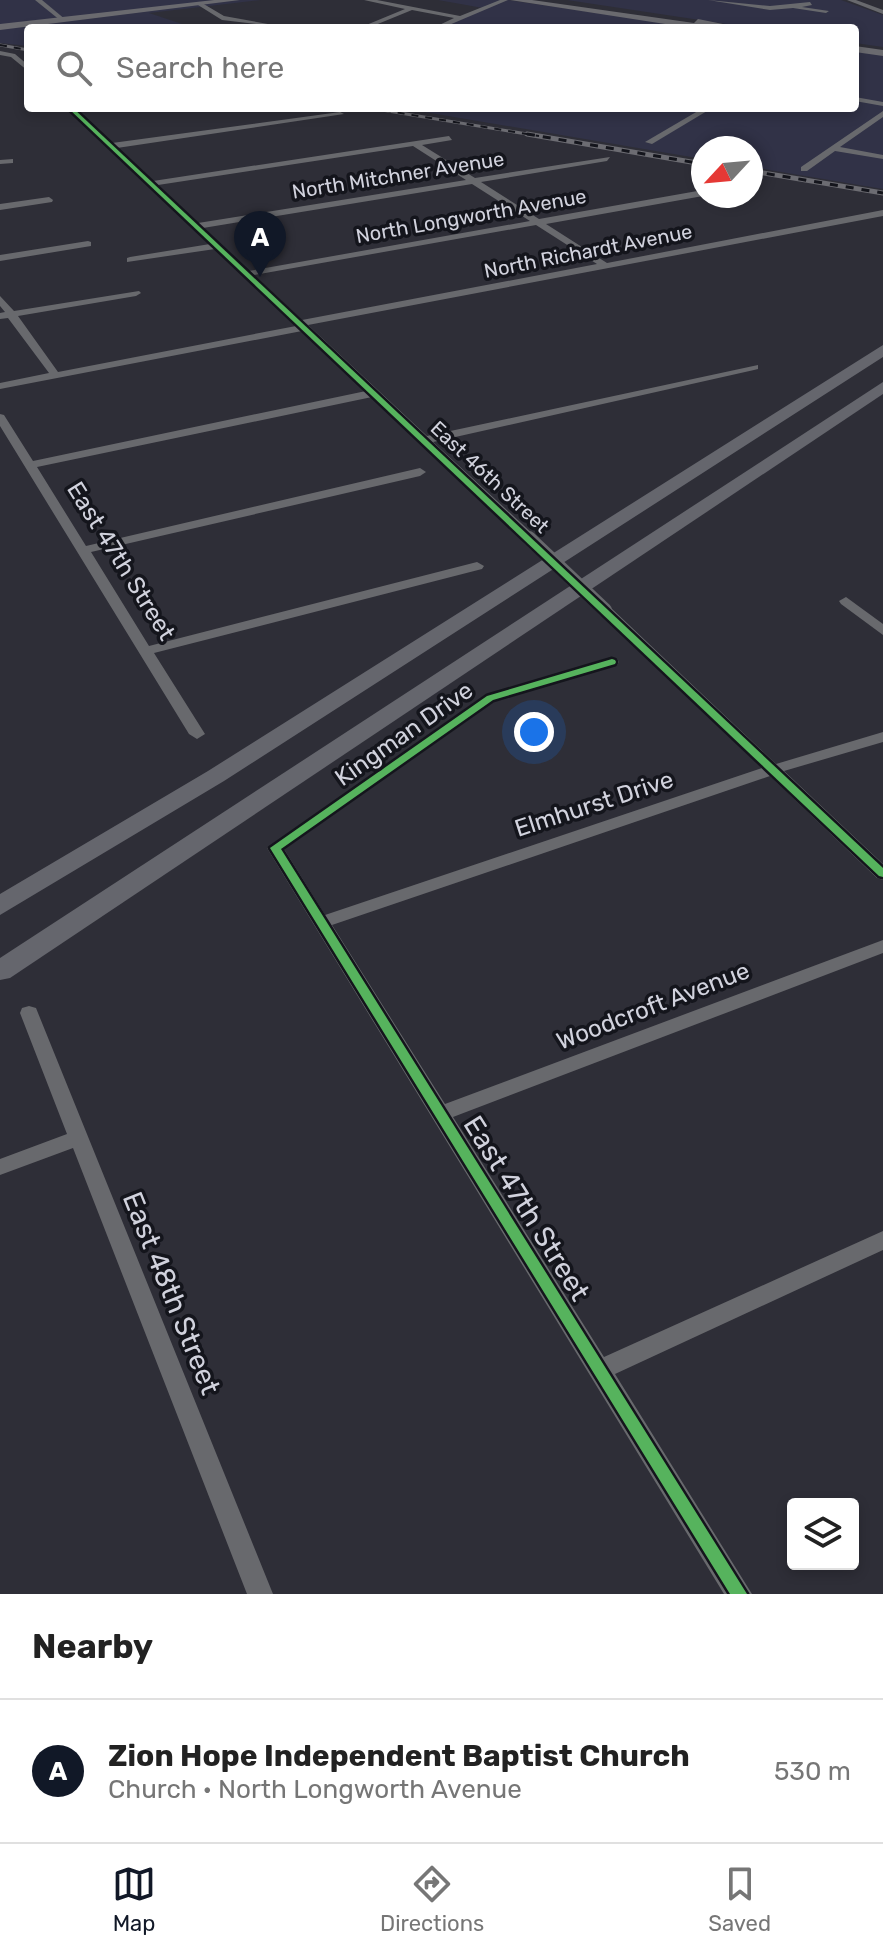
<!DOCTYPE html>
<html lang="en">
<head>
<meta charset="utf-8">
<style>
	body { margin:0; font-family:Rubik,sans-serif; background:#f6f6f6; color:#222 }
	.controls { position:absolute; right:24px; bottom:24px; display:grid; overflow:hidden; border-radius:8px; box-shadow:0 4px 12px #0003 }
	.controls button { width:72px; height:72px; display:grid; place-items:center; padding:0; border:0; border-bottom:2px solid #e0e0e0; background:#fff; color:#222; font:40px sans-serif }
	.compass { position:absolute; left:691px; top:136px; width:72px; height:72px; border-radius:50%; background:#fff; box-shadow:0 4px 12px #0003; rotate:244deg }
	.you { position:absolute; left:534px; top:732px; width:28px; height:28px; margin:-20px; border:6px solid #fff; border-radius:50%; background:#1a73e8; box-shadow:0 0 0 12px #1a73e833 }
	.badge { display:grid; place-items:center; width:52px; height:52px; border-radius:50%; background:#111827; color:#fff; font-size:26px; font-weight:700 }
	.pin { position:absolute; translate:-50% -66px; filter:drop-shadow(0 2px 4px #0008) }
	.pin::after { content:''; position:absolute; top:42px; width:28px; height:24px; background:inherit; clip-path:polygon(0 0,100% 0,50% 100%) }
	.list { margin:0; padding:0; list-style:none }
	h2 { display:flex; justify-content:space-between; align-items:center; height:104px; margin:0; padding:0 32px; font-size:34px }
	h2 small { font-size:26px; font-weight:400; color:#767676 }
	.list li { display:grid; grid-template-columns:52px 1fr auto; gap:24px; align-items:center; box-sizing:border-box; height:144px; padding:0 32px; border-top:2px solid #e0e0e0 }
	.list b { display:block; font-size:30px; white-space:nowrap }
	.list p { margin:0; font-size:26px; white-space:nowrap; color:#767676 }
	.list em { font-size:26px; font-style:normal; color:#767676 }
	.icon { flex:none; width:44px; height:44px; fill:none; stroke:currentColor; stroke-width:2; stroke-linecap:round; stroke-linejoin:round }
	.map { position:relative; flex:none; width:883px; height:1594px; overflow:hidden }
	.search { position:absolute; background:#fff; box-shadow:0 4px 12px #0003; left:24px; right:24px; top:24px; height:88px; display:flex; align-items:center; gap:20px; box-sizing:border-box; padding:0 28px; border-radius:8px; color:#767676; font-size:30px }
	.sheet { height:248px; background:#fff }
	nav { display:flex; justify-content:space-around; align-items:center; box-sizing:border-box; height:112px; border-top:2px solid #e0e0e0; background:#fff; font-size:22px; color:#767676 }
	nav a { display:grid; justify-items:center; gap:4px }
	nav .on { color:#111827 }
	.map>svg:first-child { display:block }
	.built { fill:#313247 }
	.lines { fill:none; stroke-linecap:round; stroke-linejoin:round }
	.minor { fill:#68696d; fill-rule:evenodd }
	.major { fill:#6a6a6f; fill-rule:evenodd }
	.highway { fill:#65666d; fill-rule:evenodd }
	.rail-far1-casing { stroke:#6c6c72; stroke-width:3 }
	.rail-casing { stroke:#6c6c72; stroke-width:5 }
	.rail-far1 { stroke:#14151c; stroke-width:2; stroke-dasharray:7; stroke-linecap:butt }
	.rail { stroke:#14151c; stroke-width:3; stroke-dasharray:8; stroke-linecap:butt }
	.minor-bridge { stroke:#68696d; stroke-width:14 }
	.cycleway-casing { stroke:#14151c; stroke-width:5 }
	.cycleway { fill:#56b35d; fill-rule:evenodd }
	.labels { text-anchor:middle; stroke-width:7; stroke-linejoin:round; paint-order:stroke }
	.far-street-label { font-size:20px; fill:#d1d2dd; stroke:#14151c }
	.street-label { font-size:24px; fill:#d1d2dd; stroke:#14151c }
	.near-street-label { font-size:28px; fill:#d1d2dd; stroke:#14151c }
</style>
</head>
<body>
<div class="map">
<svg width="883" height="1594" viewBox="0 0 883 1594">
	<rect width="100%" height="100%" fill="#2e2e37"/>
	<g class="built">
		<polygon points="0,0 261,0 149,13 194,28 28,28 28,46 0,43"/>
		<polygon points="438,0 508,0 700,28 434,28 483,8"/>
		<polygon points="567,0 841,0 883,15 883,47 855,43 855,28 753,28"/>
		<polygon points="855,51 883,55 883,189 751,167 751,148 703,148 703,159 401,108 855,108"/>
	</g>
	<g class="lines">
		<g class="minor">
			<polygon points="35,0 42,0 66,20 61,21"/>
			<polygon points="364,0 377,0 460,16 500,0 508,0 442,28 433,28 454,18 412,10 368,28 359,28 405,9"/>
			<polygon points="708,0 770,6 810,2 812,5 802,7 829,11 826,13 793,8 770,10"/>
			<polygon points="847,0 856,0 883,10 883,14"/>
			<polygon points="198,3 202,3 224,16 290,28 222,20 198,5"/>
			<polygon points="0,51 15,54 28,65 28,71 11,57 0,55"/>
			<polygon points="855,97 883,102 883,106 855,101"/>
			<path d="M66,108h8l38,35 228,-31 4,2 -227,34 36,33 296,-45 3,4 -30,5 53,33 135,-21 -3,4 -126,21 58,37 164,-29v6l-157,28 61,39 276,-53v6l-575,109 119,111 331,-71v4l-4,1 -321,72 101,93v6h-10l-152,-144 -335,70 49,79 334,-78 6,4 -6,4 -329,76 58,94 328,-84 7,4 -2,3 -328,84 51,81 -8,5 -8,-5 -189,-308v-12l4,1 29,46 333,-70 -64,-60 -302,58v-6l49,-10 -41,-55 -8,1v-6l5,-1 -5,-6v-10l14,15 125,-20 2,2 -5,3 -118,20 40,56 238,-46 -81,-77 -88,13v-4l3,-1 80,-13zM413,146l53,34 -268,43 -40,-38zM472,184l58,37 -281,50 -46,-43zM536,225l61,39 -295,56 -48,-45z"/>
			<polygon points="703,108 712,108 652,144 645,142"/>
			<polygon points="883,111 883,117 840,147 883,155 883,159 835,151 807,171 801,171 801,167"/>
			<polygon points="13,159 13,163 0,164 0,160"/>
			<polygon points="49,197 53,200 52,202 0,210 0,204"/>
			<polygon points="88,241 91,242 91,246 0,261 0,255"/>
			<polygon points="846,597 883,624 883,635 841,604 839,601"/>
			<polygon points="605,606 610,607 776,764 883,732 883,742 784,771 883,864 883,880 877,878 770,776 332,925 445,1104 883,940 883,953 453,1117 604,1357 883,1231 883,1250 615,1374 752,1594 724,1594 267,848 485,695 612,658 617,659 619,662 617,665 495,701 284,849 325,915 762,768 600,613 598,610 600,607"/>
			<polygon points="29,1006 36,1008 38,1013 273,1594 247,1594 73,1148 0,1175 0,1159 67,1134 20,1013 22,1008"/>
		</g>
		<g class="major">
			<polygon points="214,0 240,0 0,30 0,24"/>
			<polygon points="510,0 532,0 694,23 698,19 743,28 691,28"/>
			<polygon points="855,46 883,50 883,56 855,52"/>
		</g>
		<g class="highway">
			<polygon points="883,345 883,357 224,781 0,915 0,894 208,771"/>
			<polygon points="883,382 883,394 10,978 0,980 0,958"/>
		</g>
		<g class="rail-far1-casing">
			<g id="rail-far1">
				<polyline points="0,45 28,50"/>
				<polyline points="370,108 539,136"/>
			</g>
		</g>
		<g class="rail-casing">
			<g id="rail">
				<polyline points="527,134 703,164"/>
				<polyline points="751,171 883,193"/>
			</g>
		</g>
		<use href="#rail-far1" class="rail-far1"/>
		<use href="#rail" class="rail"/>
		<polyline class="minor-bridge" points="529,538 605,610"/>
		<g class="cycleway-casing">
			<g id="cycleway">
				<polygon points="68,108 73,108 883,868 883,877 879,876"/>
				<polygon points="612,659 615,660 616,662 615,664 493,700 281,849 747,1594 730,1594 270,848 487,696"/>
			</g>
		</g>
		<use href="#cycleway" class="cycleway"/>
	</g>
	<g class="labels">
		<g class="far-street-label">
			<text transform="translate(398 175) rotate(-9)" y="7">North Mitchner Avenue</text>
			<text transform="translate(471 216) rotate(-10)" y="7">North Longworth Avenue</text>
			<text transform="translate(588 251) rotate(-11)" y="7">North Richardt Avenue</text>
			<text transform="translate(490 477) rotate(43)" y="7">East 46th Street</text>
		</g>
		<g class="street-label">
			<text transform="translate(121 561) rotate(58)" y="8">East 47th Street</text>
			<text transform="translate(404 734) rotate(-35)" y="8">Kingman Drive</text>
			<text transform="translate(594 804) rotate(-18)" y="8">Elmhurst Drive</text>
			<text transform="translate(653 1006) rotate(-21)" y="8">Woodcroft Avenue</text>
		</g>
		<g class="near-street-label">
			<text transform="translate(527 1208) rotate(58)" y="10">East 47th Street</text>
			<text transform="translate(172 1293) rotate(68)" y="10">East 48th Street</text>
		</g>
	</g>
</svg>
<div class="controls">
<button><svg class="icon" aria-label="layers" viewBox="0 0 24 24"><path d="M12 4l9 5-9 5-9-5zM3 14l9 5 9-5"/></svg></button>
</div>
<svg class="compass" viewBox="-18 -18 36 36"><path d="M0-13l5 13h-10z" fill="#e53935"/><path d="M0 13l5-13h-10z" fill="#767676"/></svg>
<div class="you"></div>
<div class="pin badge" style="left:260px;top:277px">A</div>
<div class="search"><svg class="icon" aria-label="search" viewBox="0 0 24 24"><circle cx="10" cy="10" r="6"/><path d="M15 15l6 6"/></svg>Search here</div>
</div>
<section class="sheet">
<h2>Nearby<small></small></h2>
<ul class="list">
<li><span class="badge">A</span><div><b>Zion Hope Independent Baptist Church</b><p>Church · North Longworth Avenue</p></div><em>530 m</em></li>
</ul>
</section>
<nav>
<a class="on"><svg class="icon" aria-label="map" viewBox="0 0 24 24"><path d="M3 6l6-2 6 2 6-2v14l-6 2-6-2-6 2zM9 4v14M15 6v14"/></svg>Map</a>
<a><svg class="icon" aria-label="directions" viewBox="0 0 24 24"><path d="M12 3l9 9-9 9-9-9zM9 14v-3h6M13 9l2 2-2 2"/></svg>Directions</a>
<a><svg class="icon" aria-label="saved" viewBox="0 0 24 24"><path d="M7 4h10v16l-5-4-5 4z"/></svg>Saved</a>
</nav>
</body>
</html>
